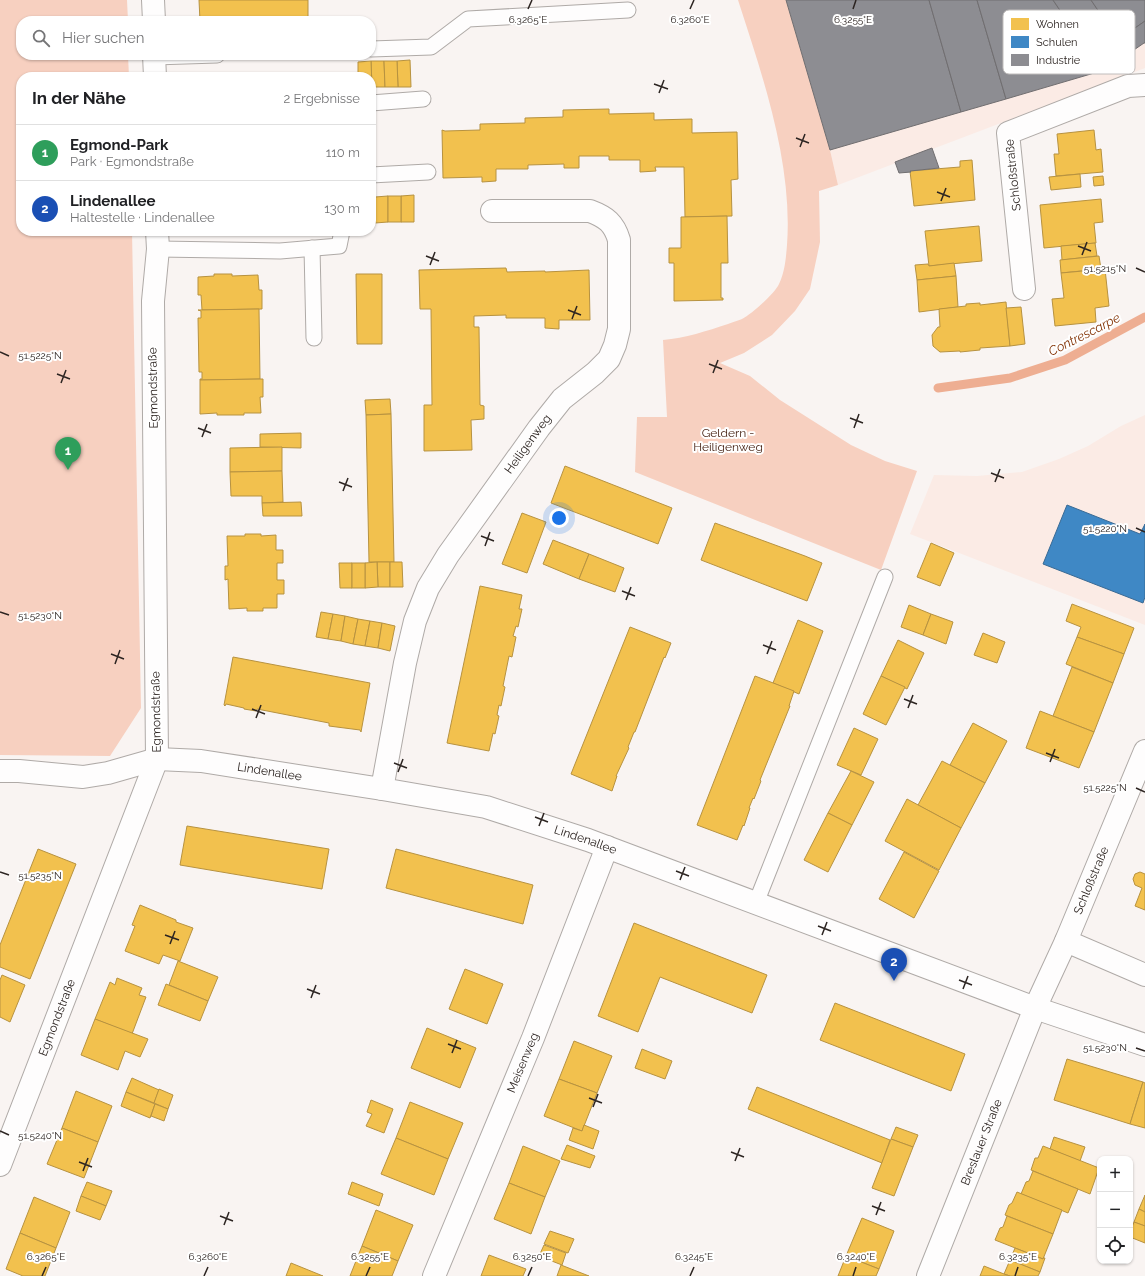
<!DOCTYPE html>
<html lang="de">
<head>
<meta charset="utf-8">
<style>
	body { margin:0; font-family:Raleway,sans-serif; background:#f6f6f6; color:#202124 }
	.controls { position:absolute; right:12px; bottom:12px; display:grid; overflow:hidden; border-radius:8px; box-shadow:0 1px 3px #0004 }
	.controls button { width:36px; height:36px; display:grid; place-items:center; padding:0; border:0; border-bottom:1px solid #e0e0e0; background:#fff; color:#202124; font:20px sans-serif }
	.you { position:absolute; left:559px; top:518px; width:14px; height:14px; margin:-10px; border:3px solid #fff; border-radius:50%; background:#1a73e8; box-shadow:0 0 0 6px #1a73e833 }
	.badge { display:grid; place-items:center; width:26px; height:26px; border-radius:50%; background:#d93025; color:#fff; font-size:13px; font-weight:700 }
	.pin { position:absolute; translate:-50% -33px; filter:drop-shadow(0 1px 2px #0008) }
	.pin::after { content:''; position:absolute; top:21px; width:14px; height:12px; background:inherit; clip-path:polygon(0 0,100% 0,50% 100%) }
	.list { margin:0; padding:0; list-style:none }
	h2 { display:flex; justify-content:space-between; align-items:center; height:52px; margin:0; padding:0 16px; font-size:17px }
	h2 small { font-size:13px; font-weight:400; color:#757577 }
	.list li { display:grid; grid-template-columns:26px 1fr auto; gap:12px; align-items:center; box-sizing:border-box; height:56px; padding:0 16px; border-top:1px solid #e0e0e0 }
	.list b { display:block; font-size:15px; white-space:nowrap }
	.list p { margin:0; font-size:13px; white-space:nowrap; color:#757577 }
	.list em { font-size:13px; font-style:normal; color:#757577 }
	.icon { flex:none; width:22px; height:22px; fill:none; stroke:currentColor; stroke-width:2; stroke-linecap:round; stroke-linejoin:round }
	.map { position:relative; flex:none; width:1145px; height:1276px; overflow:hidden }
	.search { position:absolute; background:#fff; box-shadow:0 1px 3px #0004; left:16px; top:16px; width:360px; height:44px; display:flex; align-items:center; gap:10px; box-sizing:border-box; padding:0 14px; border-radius:16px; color:#757577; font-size:15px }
	.panel { position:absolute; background:#fff; box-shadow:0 1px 3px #0004; left:16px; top:72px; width:360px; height:164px; border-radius:16px }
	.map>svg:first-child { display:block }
	.built { fill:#fbebe5 }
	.green { fill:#f7d0c0 }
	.homes { fill:#f2c14e; stroke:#b79240 }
	.schools { fill:#3f88c5; stroke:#396a94 }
	.industry { fill:#8d8d92; stroke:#706e70 }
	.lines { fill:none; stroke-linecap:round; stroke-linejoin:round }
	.stream { stroke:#eeae92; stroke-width:9 }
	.service-casing { stroke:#afaaa7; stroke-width:17 }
	.minor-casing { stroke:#afaaa7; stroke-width:24 }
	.service { stroke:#fefdfd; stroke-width:15 }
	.minor { stroke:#fefdfd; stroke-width:22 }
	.ticks { fill:none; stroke:#2c2421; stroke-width:1.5 }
	.labels { text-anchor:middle; stroke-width:4; stroke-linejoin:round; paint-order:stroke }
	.street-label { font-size:12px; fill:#2c2421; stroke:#fff }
	.park-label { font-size:12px; fill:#421e0f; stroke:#fff }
	.water-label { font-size:13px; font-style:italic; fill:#833305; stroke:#fff }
	.key { fill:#fff; stroke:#c0bdbc; stroke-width:1 }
	.key-label { font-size:11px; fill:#2c2421 }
	.ticks-label { font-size:10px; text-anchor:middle; fill:#2c2421; stroke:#fff; stroke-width:4; stroke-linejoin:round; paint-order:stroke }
</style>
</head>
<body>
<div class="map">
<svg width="1145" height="1276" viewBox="0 0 1145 1276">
	<rect width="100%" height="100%" fill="#f9f4f2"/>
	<g class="built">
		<polygon points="786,0 1145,0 1145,68 838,185 830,150"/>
		<polygon points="1145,415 1145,625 910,534 934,475 977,476 1022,472 1059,459 1088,446 1121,426"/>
	</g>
	<g class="green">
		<polygon points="0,0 127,0 128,21 21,21 21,55 128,55 129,77 21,77 21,231 132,231 141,708 110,756 0,755"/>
		<path d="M738,0h48l44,150 8,35 -19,6 1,51 -10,47 -15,22 -23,24 -28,18 -24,10 30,13 30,24 71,45 34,16 32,10 -36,99 -246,-98 2,-55h30l-4,-77c22,-2 44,-9 65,-16 4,-2 10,-3 14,-5 10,-5 33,-26 37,-35 6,-12 7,-27 8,-39 6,-81 -24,-168 -49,-245z"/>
	</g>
	<g class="homes">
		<polygon points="199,0 308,0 308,21 200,21"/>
		<polygon points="410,60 411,87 398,87 397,61"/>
		<polygon points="371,61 384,61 385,87 372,87"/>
		<polygon points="371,61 372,87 371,77 358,77 358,62"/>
		<polygon points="384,61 397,61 398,87 385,87"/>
		<polygon points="609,109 609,114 654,113 654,120 692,119 692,133 737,132 738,179 731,180 732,216 685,217 684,167 655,167 656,171 640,172 640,160 609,160 609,156 579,156 579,168 564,168 564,164 528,165 528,169 496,169 496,181 482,182 482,177 443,178 442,130 445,131 480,130 480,124 525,123 525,118 563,117 563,110"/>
		<polygon points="1094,130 1096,150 1101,149 1103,172 1056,176 1054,154 1059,154 1057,134"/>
		<polygon points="972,160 975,200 914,206 910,171 960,167 960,161"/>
		<polygon points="1080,174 1081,187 1051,190 1049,177"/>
		<polygon points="1103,176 1104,185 1094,186 1093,177"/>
		<polygon points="414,195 414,222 401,222 401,196"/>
		<polygon points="388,196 388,222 375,223 375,197"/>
		<rect x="388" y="196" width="13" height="26"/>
		<polygon points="1101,199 1103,222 1094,223 1096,243 1044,248 1040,205"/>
		<polygon points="727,216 728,263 721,263 721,298 723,298 723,300 674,301 674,263 669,263 669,248 681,248 681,217"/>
		<polygon points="979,226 982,261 929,266 925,231"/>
		<polygon points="1095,243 1097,256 1062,260 1061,246"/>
		<polygon points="1099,256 1101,269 1061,273 1060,260"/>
		<polygon points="954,263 956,276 917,280 915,265 928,264 929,266"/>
		<polygon points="506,268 507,272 545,271 545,272 589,270 590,320 559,320 559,329 545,328 545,318 506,318 506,315 474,316 474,327 479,327 480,405 484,406 484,419 471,420 472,450 424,451 424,405 432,405 431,309 420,309 419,270"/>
		<polygon points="1105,269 1109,306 1095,308 1096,322 1055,326 1052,299 1064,298 1061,273"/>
		<polygon points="214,274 232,274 232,276 258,275 259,290 262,290 262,309 202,310 201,295 198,295 198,277 214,276"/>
		<polygon points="356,274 382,274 382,344 357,344"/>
		<polygon points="956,276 958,307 919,312 917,280"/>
		<polygon points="1006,302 1010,346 980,348 980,350 960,352 960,351 940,352 933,346 932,335 938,327 940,327 939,309 966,306 966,304 980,303 980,305"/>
		<polygon points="1021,307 1025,344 1010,346 1006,308"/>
		<polygon points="259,309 260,379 200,380 200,379 202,379 202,372 199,372 198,318 201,318 201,311 198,310"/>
		<polygon points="263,379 263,397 260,397 261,413 244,413 244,415 217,415 217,413 200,414 200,380"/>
		<polygon points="390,399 391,414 366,415 365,400"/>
		<polygon points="391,414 394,562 369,562 366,415"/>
		<polygon points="301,433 301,448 260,447 260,434"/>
		<polygon points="282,447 282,471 230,472 230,448"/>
		<polygon points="565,466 672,508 658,544 551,503"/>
		<polygon points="282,471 283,502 262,503 262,496 231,496 230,472"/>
		<polygon points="301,502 302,516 263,516 262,503"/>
		<polygon points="522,513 546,522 527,573 502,564"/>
		<polygon points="715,523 805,556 822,563 807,601 701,560"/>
		<polygon points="245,534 261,534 261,536 276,535 276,550 283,550 283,563 277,563 277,580 284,580 284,594 277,594 277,608 263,608 263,611 247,611 247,608 229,609 228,579 225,580 225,566 228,566 227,536 245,536"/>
		<polygon points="553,540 589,554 579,579 543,564"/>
		<polygon points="931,543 954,553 940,586 917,577"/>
		<polygon points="589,554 624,568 615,592 579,579"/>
		<polygon points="377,562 390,562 390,587 378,587"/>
		<polygon points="377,562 378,587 365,588 365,563"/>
		<polygon points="390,562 402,562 403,587 390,587"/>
		<polygon points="339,563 352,563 352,588 340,588"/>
		<rect x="352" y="563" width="13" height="25"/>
		<polygon points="480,586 522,595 519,609 522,609 518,627 516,626 513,636 516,637 512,657 509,656 503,686 505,687 501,706 499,705 497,715 499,716 495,734 493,733 489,751 447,743"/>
		<polygon points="1072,604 1134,628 1124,654 1077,637 1081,627 1066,621"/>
		<polygon points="909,605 931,614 923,635 901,627"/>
		<polygon points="321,612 333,614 328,639 316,637"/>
		<polygon points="333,614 345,616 341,641 328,639"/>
		<polygon points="931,614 953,622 946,644 923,635"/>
		<polygon points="345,616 358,619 353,644 341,641"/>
		<polygon points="358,619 370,621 365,646 353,644"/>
		<polygon points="798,620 823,631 799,694 773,683"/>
		<polygon points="370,621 382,623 378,648 365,646"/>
		<polygon points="382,623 395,626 390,651 378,648"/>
		<polygon points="630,627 671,643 665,658 664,657 635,732 634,732 628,747 629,748 616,776 617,776 612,791 571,774"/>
		<polygon points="983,633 1005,642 997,663 974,655"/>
		<polygon points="1077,637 1124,654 1113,683 1066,664"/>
		<polygon points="898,640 924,653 907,689 881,676"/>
		<polygon points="233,657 370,683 361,732 360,730 329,726 329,723 257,709 256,711 244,709 244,708 226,704 225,706 224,705"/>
		<polygon points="1072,667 1113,683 1094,732 1053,716"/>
		<polygon points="755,676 794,691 789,706 790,706 760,780 761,781 754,799 753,798 749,808 750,808 744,826 743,825 737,840 697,825"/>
		<polygon points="881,676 905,687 886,725 863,714"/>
		<polygon points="1040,711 1094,732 1079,768 1026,748"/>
		<polygon points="973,723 1007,741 985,783 950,765"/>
		<polygon points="854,728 878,739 861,775 837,765"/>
		<polygon points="942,761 985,783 961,828 918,805"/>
		<polygon points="851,771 874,782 852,825 828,813"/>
		<polygon points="907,799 961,828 939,870 885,841"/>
		<polygon points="828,813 852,825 828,872 804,860"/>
		<polygon points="187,826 329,849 322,889 180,865"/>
		<polygon points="38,849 76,864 30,979 0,967 0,945"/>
		<polygon points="396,849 533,885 523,924 386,888"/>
		<polygon points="904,852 939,871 914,918 879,899"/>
		<polygon points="1140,872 1145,874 1145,910 1135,906 1142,888 1135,885 1133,879 1135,874"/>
		<polygon points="140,905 176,920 176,922 193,928 180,961 163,955 159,964 125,951 135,926 132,925"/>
		<polygon points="634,923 767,975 752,1013 660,977 638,1032 598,1016"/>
		<polygon points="178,961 218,977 208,1001 169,985"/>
		<polygon points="465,969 503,984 487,1024 449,1009"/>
		<polygon points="2,975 25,985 10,1022 0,1017 0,980"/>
		<polygon points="117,978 142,988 139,995 146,997 132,1034 95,1019 110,982 115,985"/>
		<polygon points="166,984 208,1001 200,1021 158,1005"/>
		<polygon points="835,1003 965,1054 951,1091 820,1040"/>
		<polygon points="95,1019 148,1039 140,1057 125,1051 118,1070 81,1055"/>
		<polygon points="427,1028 476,1048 460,1088 411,1068"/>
		<polygon points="574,1041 612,1056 597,1093 559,1079"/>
		<polygon points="642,1049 672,1061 665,1079 635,1068"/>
		<polygon points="1067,1059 1143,1082 1130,1124 1054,1100"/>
		<polygon points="132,1078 159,1090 154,1103 126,1092"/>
		<polygon points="559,1079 597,1093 582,1131 544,1116"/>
		<polygon points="1143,1082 1145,1083 1145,1128 1130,1124"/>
		<polygon points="757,1087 890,1140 882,1163 748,1109"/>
		<polygon points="159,1089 173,1095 168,1109 154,1103"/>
		<polygon points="76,1091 112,1106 98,1142 62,1128"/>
		<polygon points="126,1092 155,1104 150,1118 121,1106"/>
		<polygon points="371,1100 393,1109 384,1133 366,1126 372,1114 367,1112"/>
		<polygon points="410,1102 463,1123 448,1159 396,1138"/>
		<polygon points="155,1104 168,1109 164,1121 151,1116"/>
		<polygon points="584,1125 599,1131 593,1149 569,1140 573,1128 582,1131"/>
		<polygon points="896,1127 918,1135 913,1147 891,1139"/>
		<polygon points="62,1128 98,1142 84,1178 47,1164"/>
		<polygon points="1054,1137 1085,1147 1080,1161 1050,1149"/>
		<polygon points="396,1138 448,1159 434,1195 381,1174"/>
		<polygon points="891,1139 913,1147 894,1196 872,1188"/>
		<polygon points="567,1145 595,1156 590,1168 561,1159"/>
		<polygon points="523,1146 560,1161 545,1197 509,1183"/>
		<polygon points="1043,1146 1099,1168 1090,1194 1031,1170 1035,1158 1038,1158"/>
		<polygon points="1033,1171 1078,1189 1068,1213 1021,1194 1026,1182 1029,1181"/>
		<polygon points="87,1182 112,1191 106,1206 81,1196"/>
		<polygon points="352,1182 383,1194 379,1206 348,1194"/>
		<polygon points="509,1183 545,1197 531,1234 494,1219"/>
		<polygon points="1017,1192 1062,1210 1053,1234 1005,1215 1009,1205 1012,1203"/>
		<polygon points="1145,1195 1145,1212 1139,1209"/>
		<polygon points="81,1196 106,1206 100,1220 76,1211"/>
		<polygon points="34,1197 70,1212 56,1248 20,1233"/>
		<polygon points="1139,1209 1145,1212 1145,1226 1134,1222"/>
		<polygon points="376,1210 413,1225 398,1261 362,1246"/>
		<polygon points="1007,1216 1053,1234 1043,1259 995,1240 1000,1228 1003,1227"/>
		<polygon points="862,1218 894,1231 879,1269 846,1256"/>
		<polygon points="1134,1222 1145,1226 1145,1243 1130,1237 1130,1232"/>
		<polygon points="550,1231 574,1239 568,1253 544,1244"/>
		<polygon points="20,1233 56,1248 45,1276 23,1276 6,1269"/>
		<polygon points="544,1245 566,1253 562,1265 539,1256"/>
		<polygon points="362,1246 398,1261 392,1276 350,1276"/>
		<polygon points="1015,1248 1043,1259 1043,1258 1045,1258 1040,1272 1010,1260"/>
		<polygon points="489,1255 526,1269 523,1276 481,1276"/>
		<polygon points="846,1256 879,1269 876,1276 838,1276"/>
		<polygon points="1010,1260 1040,1272 1038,1276 1010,1276 1004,1274"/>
		<polygon points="291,1263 323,1276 286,1276"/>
		<polygon points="561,1265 589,1276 557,1276"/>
		<polygon points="984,1266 1004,1274 1010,1276 980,1276"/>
	</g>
	<polygon class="schools" points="1067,505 1140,534 1145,524 1145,597 1143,603 1043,564"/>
	<g class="industry">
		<polygon points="786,0 929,0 961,112 830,150"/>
		<polygon points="929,0 977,0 1006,99 961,112"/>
		<polygon points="977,0 1053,0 1101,71 1006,99"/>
		<polygon points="1053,0 1091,0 1121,44 1095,62"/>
		<polygon points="1091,0 1145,0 1145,21 1118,40"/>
		<polygon points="1145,21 1145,43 1144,43 1128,54 1124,49 1122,50 1120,46 1121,45 1118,40"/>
		<polygon points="932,148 939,168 910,171 911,172 899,173 895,162"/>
	</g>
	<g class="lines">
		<polyline class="stream" points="938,388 1010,378 1065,360 1145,317"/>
		<g class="service-casing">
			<g id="service">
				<polyline points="371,49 431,47 468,19 628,10"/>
				<polyline points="154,57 217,55"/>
				<polyline points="371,103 423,99"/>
				<polyline points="371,175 428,172"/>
				<polyline points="312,248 314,338"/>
				<polyline points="158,249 280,251 339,246 342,231"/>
				<polyline points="756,903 885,577"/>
			</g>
		</g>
		<g class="minor-casing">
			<g id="minor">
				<polyline points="153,0 154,21"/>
				<polyline points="154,55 155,77"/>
				<polyline points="1024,289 1008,133 1128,86 1145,85"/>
				<path id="s1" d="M0,771h19l64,6 25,-4 49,-14 44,2 181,28 104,18 102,33 447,168 110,37"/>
				<path id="s2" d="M382,789l23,-126 10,-42 13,-33 20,-33 91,-127 23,-29 33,-26 14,-14 6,-14 4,-16v-89c-5,-17 -13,-23 -29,-29h-98"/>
				<polyline points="1066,941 1145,975"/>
				<path id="s3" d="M0,1165l157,-406 -4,-458 5,-52 -1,-18"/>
				<path id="s4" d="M434,1276l99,-238 74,-191"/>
				<path id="s5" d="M928,1276l107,-268 31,-67 79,-190"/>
			</g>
		</g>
		<use href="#service" class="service"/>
		<use href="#minor" class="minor"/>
	</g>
	<path class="ticks" d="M528,9l4,-9M690,9l4,-9M853,9l3,-9M654,84l14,5M659,93l5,-13M796,138l13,5M800,147l5,-13M937,192l13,5M941,201l5,-13M1078,246l13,5M1082,255l5,-13M426,256l13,5M430,265l5,-13M1136,268l9,4M568,310l13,5M572,319l5,-13M0,352l9,4M709,364l13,5M713,373l5,-13M57,374l13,5M61,383l5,-13M850,418l13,5M198,428l13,5M854,428l5,-14M202,437l5,-13M991,473l13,5M339,482l13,5M995,482l5,-13M343,491l5,-13M1136,528l9,4M481,536l13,5M485,546l5,-14M622,591l13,5M626,600l5,-13M0,612l9,3M763,645l13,5M111,654l13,5M767,654l5,-13M115,664l5,-14M904,699l13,5M908,708l5,-13M252,709l13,5M256,718l5,-13M1046,753l13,5M1050,762l5,-13M394,763l13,5M398,772l5,-13M1136,788l9,4M535,817l13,5M539,826l5,-13M676,871l13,5M0,872l9,3M680,880l5,-13M818,926l13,5M165,935l14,5M822,935l5,-13M170,944l5,-13M959,980l13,5M307,989l13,5M963,989l5,-13M311,998l5,-13M448,1044l13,5M1136,1048l9,3M452,1053l5,-13M589,1098l13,5M593,1107l5,-13M0,1131l9,4M731,1152l13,5M735,1161l5,-13M79,1162l13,5M83,1171l5,-13M872,1206l13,5M876,1215l5,-13M220,1216l13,5M224,1225l5,-13M42,1276l4,-9M204,1276l4,-9M366,1276l4,-9M528,1276l4,-9M690,1276l4,-9M853,1276l3,-9M1015,1276l3,-9"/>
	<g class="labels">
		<g class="street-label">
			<text transform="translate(1013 175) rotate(-96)" y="4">Schloßstraße</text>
			<text transform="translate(153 388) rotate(-91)" y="4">Egmondstraße</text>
			<text dy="4" stroke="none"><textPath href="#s2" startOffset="382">Heiligenweg</textPath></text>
			<text transform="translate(156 712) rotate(-91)" y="4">Egmondstraße</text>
			<text dy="4" stroke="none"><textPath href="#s1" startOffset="273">Lindenallee</textPath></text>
			<text dy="4" stroke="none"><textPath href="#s1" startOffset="597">Lindenallee</textPath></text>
			<text dy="4" stroke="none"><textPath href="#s5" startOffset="428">Schloßstraße</textPath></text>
			<text dy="4" stroke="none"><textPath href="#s3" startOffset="158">Egmondstraße</textPath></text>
			<text dy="4" stroke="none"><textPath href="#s4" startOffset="231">Meisenweg</textPath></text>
			<text dy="4" stroke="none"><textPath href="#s5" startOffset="144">Breslauer Straße</textPath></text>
		</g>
		<g class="park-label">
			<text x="728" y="437">Geldern -<tspan x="728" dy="14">Heiligenweg</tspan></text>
		</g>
		<g class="water-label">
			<text transform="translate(1084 334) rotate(-27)" y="5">Contrescarpe</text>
		</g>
	</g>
	<rect x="1003" y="10" width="132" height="64" rx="6" class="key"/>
	<rect x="1011" y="18" width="18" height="12" fill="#f2c14e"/>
	<rect x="1011" y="36" width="18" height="12" fill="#3f88c5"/>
	<rect x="1011" y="54" width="18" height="12" fill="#8d8d92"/>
	<g class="key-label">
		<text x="1036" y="28">Wohnen</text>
		<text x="1036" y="46">Schulen</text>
		<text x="1036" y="64">Industrie</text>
	</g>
	<g class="ticks-label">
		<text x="528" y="23">6.3265°E</text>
		<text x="690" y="23">6.3260°E</text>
		<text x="853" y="23">6.3255°E</text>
		<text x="1105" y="272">51.5215°N</text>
		<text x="40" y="359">51.5225°N</text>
		<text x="1105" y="532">51.5220°N</text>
		<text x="40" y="619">51.5230°N</text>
		<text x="1105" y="791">51.5225°N</text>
		<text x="40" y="879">51.5235°N</text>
		<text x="1105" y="1051">51.5230°N</text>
		<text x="40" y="1139">51.5240°N</text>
		<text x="46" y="1260">6.3265°E</text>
		<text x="208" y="1260">6.3260°E</text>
		<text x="370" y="1260">6.3255°E</text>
		<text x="532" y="1260">6.3250°E</text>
		<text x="694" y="1260">6.3245°E</text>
		<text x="856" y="1260">6.3240°E</text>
		<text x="1018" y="1260">6.3235°E</text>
	</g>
</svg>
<div class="controls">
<button>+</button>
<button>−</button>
<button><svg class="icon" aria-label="locate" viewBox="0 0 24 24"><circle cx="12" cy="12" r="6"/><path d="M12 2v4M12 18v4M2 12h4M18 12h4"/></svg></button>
</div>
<div class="you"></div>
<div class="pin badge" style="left:68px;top:470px;background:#2e9e5b">1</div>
<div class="pin badge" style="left:894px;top:981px;background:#1a4fb4">2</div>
<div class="search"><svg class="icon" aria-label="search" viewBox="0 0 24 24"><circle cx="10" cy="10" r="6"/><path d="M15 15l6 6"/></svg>Hier suchen</div>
<section class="panel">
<h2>In der Nähe<small>2 Ergebnisse</small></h2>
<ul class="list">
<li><span class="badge" style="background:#2e9e5b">1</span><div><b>Egmond-Park</b><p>Park · Egmondstraße</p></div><em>110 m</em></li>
<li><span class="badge" style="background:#1a4fb4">2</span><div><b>Lindenallee</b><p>Haltestelle · Lindenallee</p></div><em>130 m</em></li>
</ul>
</section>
</div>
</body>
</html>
